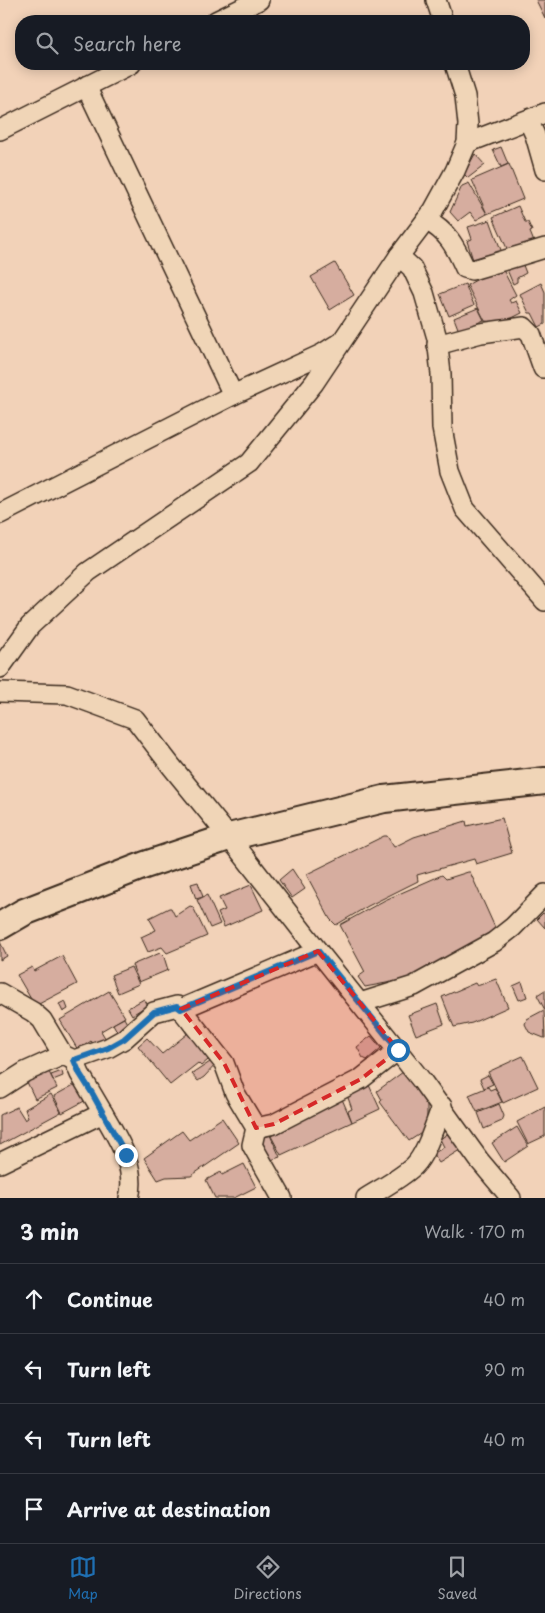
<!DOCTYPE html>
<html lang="en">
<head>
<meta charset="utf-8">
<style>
	body { margin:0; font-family:"Playpen Sans",sans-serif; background:#242831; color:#f1f3f6 }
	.stop { position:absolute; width:15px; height:15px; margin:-11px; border:4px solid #1f6fb2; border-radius:50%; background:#fff }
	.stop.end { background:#1f6fb2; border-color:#fff; box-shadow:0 1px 5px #0008 }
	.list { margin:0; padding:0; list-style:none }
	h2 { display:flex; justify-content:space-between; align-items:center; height:65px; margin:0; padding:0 20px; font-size:21px }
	h2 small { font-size:16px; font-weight:400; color:#9ea1a6 }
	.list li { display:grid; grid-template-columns:32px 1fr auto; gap:15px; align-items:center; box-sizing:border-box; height:70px; padding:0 20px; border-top:1px solid #363941 }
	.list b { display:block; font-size:19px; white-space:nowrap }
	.list em { font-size:16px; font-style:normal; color:#9ea1a6 }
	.icon { flex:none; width:28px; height:28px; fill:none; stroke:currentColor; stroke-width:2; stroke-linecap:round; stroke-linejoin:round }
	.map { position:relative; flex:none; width:545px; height:1198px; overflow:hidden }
	.search { position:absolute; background:#171b24; box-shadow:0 2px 12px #0003; left:15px; right:15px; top:15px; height:55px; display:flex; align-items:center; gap:12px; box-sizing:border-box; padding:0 18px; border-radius:20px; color:#9ea1a6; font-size:19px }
	.sheet { height:345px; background:#171b24 }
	nav { display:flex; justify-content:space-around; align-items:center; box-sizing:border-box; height:70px; border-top:1px solid #363941; background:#171b24; font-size:14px; color:#9ea1a6 }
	nav a { display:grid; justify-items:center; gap:2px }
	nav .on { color:#1f6fb2 }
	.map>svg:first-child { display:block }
	.building { fill:#d6ad9f; stroke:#3b2a1e }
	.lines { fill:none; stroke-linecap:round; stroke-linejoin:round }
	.street-casing { stroke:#3b2a1e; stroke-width:22 }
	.secondary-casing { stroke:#3b2a1e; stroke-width:30 }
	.street { stroke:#f0d5b7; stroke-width:19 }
	.secondary { stroke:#f0d5b7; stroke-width:26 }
	.route { stroke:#1f6fb2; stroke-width:6 }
	.marked { fill:#d62828; fill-opacity:0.2; stroke:#d62828; stroke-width:4; stroke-dasharray:10 6; stroke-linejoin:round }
</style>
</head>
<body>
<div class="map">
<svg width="545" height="1198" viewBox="0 0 545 1198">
	<rect width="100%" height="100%" fill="#f2d2b8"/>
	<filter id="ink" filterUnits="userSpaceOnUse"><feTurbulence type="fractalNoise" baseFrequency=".02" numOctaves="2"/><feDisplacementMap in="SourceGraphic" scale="10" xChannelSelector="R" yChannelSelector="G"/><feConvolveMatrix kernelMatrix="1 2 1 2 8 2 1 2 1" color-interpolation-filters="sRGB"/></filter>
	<g filter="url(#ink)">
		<g class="building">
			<polygon points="536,0 545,0 545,18"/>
			<polygon points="501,147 508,164 501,167 493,150"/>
			<polygon points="475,154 485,165 468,178 464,174"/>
			<polygon points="509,164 523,199 487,214 472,180"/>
			<polygon points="469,183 487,214 476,220 470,212 458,221 450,212 462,186"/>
			<polygon points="518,206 525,222 528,222 532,231 530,232 534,242 509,253 493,217"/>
			<polygon points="490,220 502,253 474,263 467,241 472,239 468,227"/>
			<polygon points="521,260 526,273 517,278 517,282 513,284 505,265"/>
			<polygon points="335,263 354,295 330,310 311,277"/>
			<polygon points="503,270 516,295 509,300 511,303 516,301 522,313 502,323 485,321 467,285 489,273 492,275"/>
			<polygon points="541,283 545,292 545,324 539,327 532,313 529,313 520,294"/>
			<polygon points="465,284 474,305 449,316 440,294"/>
			<polygon points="478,308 484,320 459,331 454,318"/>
			<polygon points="502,818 512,853 476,864 474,859 417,875 418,881 368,906 336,925 330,919 307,876 307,874 384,836 387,836 394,847 414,837 466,821 467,826"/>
			<polygon points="292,869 305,889 292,898 279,880"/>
			<polygon points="468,872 470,872 497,932 413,978 365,987 358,977 365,972 340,925 385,900 442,875 446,879"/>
			<polygon points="198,882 203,897 196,899 191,884"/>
			<polygon points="251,885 263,910 224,927 218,913 225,910 219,898"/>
			<polygon points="207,895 220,924 210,928 197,900"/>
			<polygon points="190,906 193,907 207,936 167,953 162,947 148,952 141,937 156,930 149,918 169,908 171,908 175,916"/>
			<polygon points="543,913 545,914 545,928 537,919"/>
			<polygon points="0,942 7,956 0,960"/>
			<polygon points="160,953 164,957 168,970 139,982 132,965"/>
			<polygon points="62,956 77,984 35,1006 17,975 32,967 34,971"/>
			<polygon points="131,967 139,984 118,993 111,975"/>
			<polygon points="496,979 508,1007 472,1023 454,1027 442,997 475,983 477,986"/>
			<polygon points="522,982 527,997 519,1000 513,986"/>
			<polygon points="545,990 545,1010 537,995"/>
			<polygon points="109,991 125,1017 101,1031 107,1041 94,1045 91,1041 78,1050 60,1020"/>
			<polygon points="144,999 148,1005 132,1015 128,1008"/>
			<polygon points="65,1001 68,1009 63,1012 59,1004"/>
			<polygon points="437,1004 444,1024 416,1035 408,1015"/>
			<polygon points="544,1010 545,1038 544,1038 529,1032 525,1024 527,1019"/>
			<polygon points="124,1018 129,1027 118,1033 113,1024"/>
			<polygon points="188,1026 218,1062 204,1077 198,1081 192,1074 210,1062 208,1060 201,1066 198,1063 170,1085 138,1046 147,1038 162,1054 187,1034 183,1028"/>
			<polygon points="371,1036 381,1048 367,1060 363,1058 357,1047"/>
			<polygon points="523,1056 538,1087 503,1103 488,1072"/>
			<polygon points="62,1071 63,1076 53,1080 51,1075"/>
			<polygon points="49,1072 57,1088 35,1099 27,1082"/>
			<polygon points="403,1072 427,1105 427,1123 424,1126 426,1130 409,1141 380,1102 382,1100 377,1091"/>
			<polygon points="488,1075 493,1084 484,1088 480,1079"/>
			<polygon points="81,1081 90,1098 62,1113 54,1096"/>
			<polygon points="369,1085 380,1109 352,1122 348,1111 352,1109 347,1095"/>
			<polygon points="488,1087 490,1090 495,1088 502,1102 477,1112 469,1095"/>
			<polygon points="51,1094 61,1112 0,1145 0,1115 17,1107 25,1120 28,1118 25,1109"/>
			<polygon points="342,1099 352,1122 281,1155 271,1136 295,1121"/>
			<polygon points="499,1104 504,1116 502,1121 484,1129 478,1113"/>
			<polygon points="545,1107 545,1136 528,1144 517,1122"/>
			<polygon points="222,1118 239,1143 191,1176 166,1177 158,1180 144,1158 182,1131 189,1140"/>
			<polygon points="517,1127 528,1146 504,1162 492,1143"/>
			<polygon points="452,1131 463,1148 439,1163 433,1154 444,1147 440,1139"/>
			<polygon points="270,1135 280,1157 271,1160 261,1139"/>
			<polygon points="244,1164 256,1187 234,1198 215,1198 206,1180 221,1172 222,1175"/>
		</g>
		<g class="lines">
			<g class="street-casing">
				<g id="street">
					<polyline points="436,0 443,21"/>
					<polyline points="216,21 259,0"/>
					<polyline points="86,86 233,395"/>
					<polyline points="528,120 535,135 545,170"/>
					<polyline points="0,130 131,64"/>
					<polyline points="467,143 545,113"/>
					<path d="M426,220c22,12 29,26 39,48l7,2 73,-22"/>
					<polyline points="399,256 412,268 424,293 437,338 441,374 442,428 450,471 465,509 545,601"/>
					<polyline points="437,345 481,333 524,327 531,334 543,368 545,368"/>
					<polyline points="0,514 233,395 322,354 336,345"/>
					<polyline points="0,668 30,626 88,572 249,463 314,383 399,256 433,211 455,171 467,143 468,124 465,96 455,64"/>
					<polyline points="0,692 67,694 135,719 172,767 229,837 318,951 422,1081 479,1160 511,1198"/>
					<polyline points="0,993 33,1012 42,1020 63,1055 74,1060 108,1048 124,1039 154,1012 177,1006 181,1009 224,1063 235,1093 256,1128 252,1145 282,1198"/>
					<polyline points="360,1003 414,986 494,942 513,927 545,894"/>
					<polyline points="181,1009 318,951"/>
					<polyline points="74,1060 80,1074 103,1113"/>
					<polyline points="0,1088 25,1072 63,1055"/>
					<polyline points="256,1128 274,1124 361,1079 398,1050"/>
					<path d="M0,1163l103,-50c15,26 34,54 26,85"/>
					<path d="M366,1198c16,-10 34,-19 48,-32 13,-13 21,-43 28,-60"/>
				</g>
			</g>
			<g class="secondary-casing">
				<polyline id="secondary" points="0,926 24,912 145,865 229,837 384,799 545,781"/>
			</g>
			<use href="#street" class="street"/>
			<use href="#secondary" class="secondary"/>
		</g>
	</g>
	<g class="lines" filter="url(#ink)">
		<polyline class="route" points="126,1155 92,1093 80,1074 74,1060 108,1048 124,1039 154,1012 177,1006 181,1009 318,951 398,1050"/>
	</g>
	<path class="marked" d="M318,951l80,99 -37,29 -87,45 -18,4 -32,-65 -43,-54z"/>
</svg>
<div class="stop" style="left:398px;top:1050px"></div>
<div class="stop end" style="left:126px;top:1155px"></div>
<div class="search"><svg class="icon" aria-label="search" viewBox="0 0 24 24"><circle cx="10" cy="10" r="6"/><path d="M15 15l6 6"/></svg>Search here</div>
</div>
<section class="sheet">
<h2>3 min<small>Walk · 170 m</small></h2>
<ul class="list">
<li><svg class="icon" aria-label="ahead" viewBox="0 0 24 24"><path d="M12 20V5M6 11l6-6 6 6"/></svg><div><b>Continue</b></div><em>40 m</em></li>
<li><svg class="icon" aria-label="left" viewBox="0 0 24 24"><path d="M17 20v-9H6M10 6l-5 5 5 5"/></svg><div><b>Turn left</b></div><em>90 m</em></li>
<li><svg class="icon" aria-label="left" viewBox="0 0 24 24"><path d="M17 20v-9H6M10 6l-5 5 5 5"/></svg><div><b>Turn left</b></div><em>40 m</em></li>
<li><svg class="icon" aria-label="arrive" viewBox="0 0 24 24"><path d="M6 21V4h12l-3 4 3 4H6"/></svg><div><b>Arrive at destination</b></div></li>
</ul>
</section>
<nav>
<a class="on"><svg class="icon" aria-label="map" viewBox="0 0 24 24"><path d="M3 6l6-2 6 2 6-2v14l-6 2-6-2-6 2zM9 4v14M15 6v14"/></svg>Map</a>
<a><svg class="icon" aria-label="directions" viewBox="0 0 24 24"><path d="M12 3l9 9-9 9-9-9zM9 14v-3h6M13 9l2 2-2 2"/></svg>Directions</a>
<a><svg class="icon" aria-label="saved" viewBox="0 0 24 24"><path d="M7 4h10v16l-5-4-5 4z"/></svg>Saved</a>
</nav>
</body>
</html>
